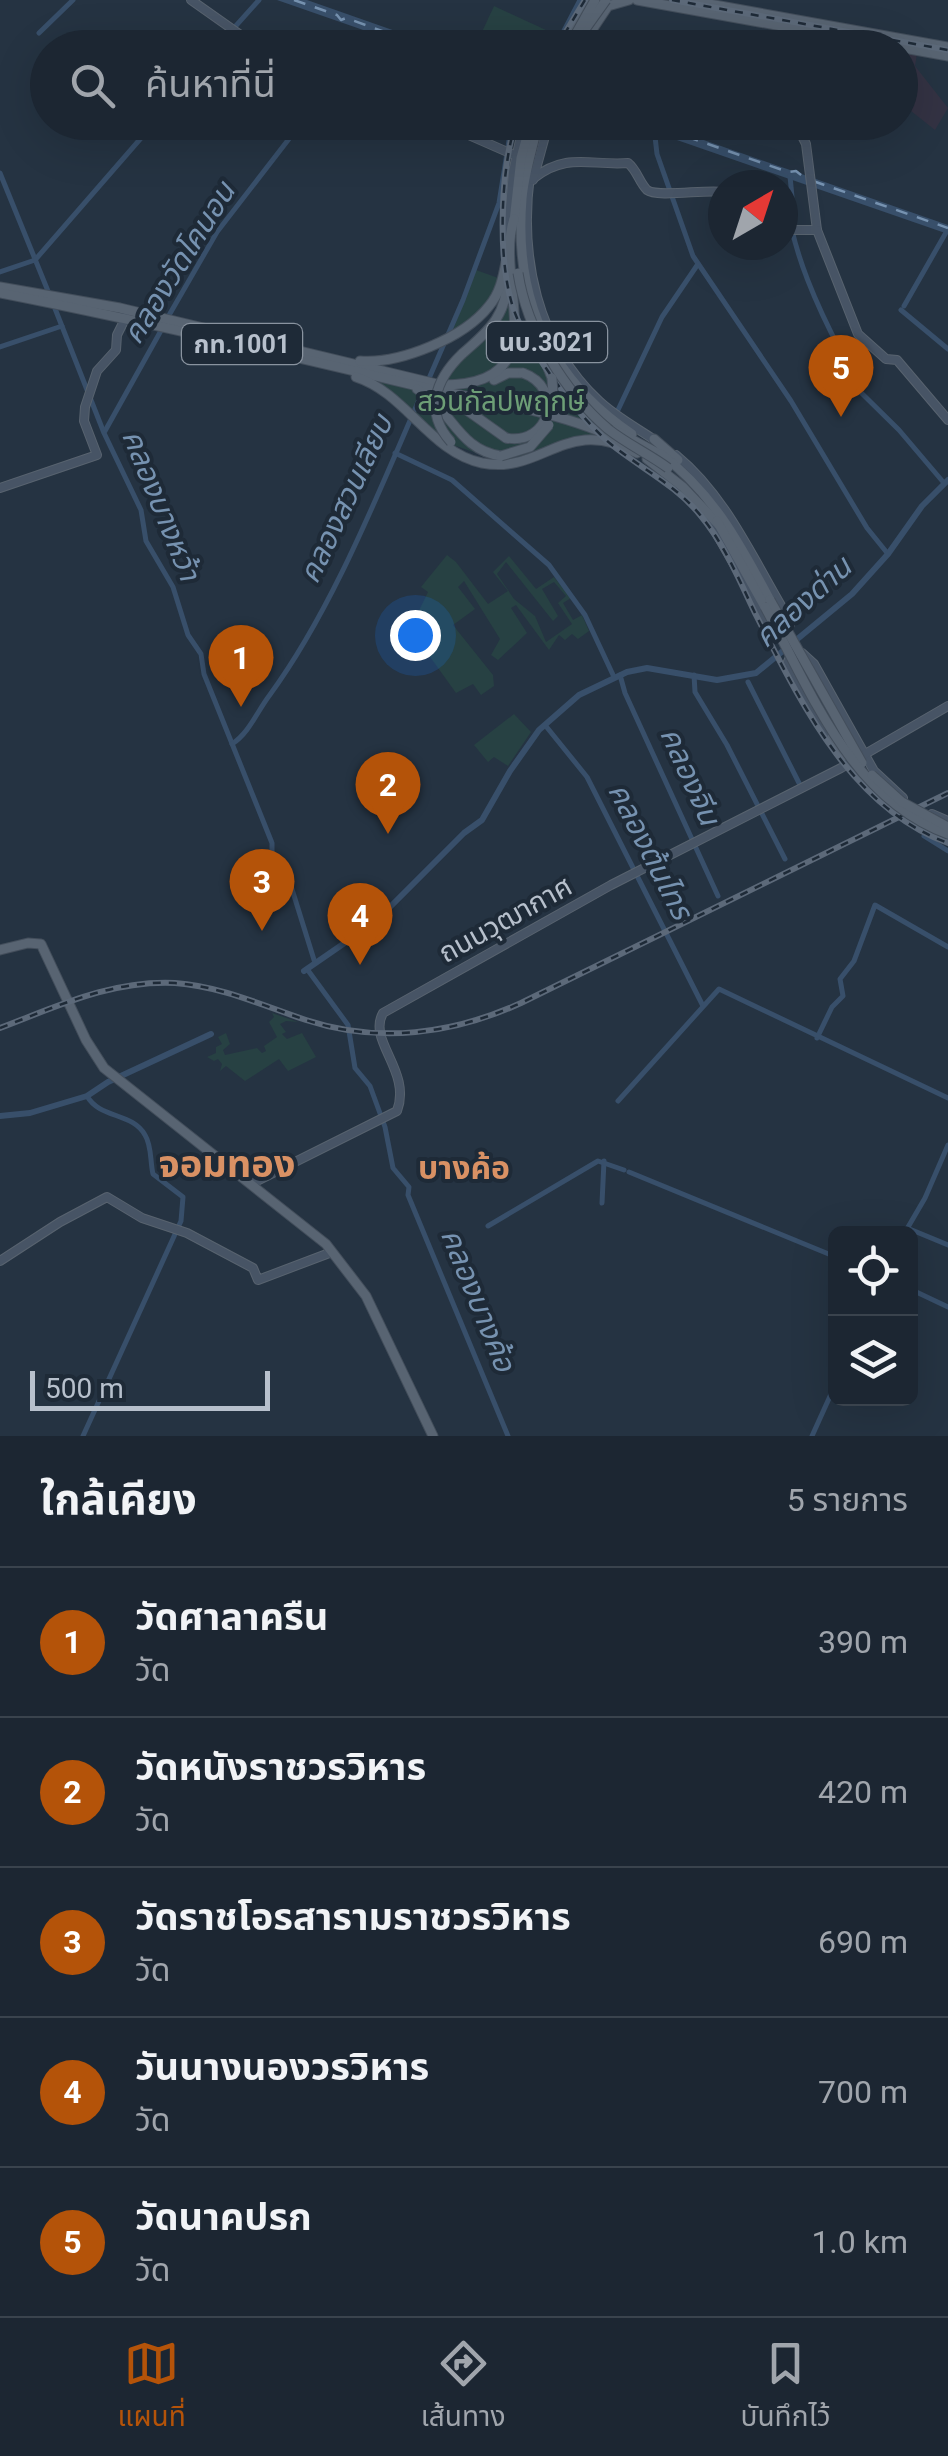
<!DOCTYPE html>
<html lang="th">
<head>
<meta charset="utf-8">
<style>
	body { margin:0; font-family:Roboto,"Noto Sans Thai",sans-serif; background:#29323e; color:#f1f3f6 }
	.controls { position:absolute; right:30px; bottom:30px; display:grid; overflow:hidden; border-radius:15px; box-shadow:0 10px 40px #0002 }
	.controls button { width:90px; height:90px; display:grid; place-items:center; padding:0; border:0; border-bottom:2px solid #3a434d; background:#1c2632; color:#f1f3f6; font:50px sans-serif }
	.compass { position:absolute; left:708px; top:170px; width:90px; height:90px; border-radius:50%; background:#1c2632; box-shadow:0 10px 40px #0002; rotate:39deg }
	.scale { position:absolute; left:30px; bottom:25px; width:240px; box-sizing:border-box; padding-left:10px; border:5px solid #b7c0cc; border-top:0; font-size:28px; line-height:35px; white-space:nowrap; color:#b7c0cc; -webkit-text-stroke:8px #1e2a37; paint-order:stroke }
	.you { position:absolute; left:415px; top:635px; width:35px; height:35px; margin:-25px; border:8px solid #fff; border-radius:50%; background:#1a73e8; box-shadow:0 0 0 15px #1a73e833 }
	.badge { display:grid; place-items:center; width:65px; height:65px; border-radius:50%; background:#b45309; color:#fff; font-size:32px; font-weight:700 }
	.pin { position:absolute; translate:-50% -82px; filter:drop-shadow(0 2px 5px #0008) }
	.pin::after { content:''; position:absolute; top:52px; width:35px; height:30px; background:inherit; clip-path:polygon(0 0,100% 0,50% 100%) }
	.list { margin:0; padding:0; list-style:none }
	h2 { display:flex; justify-content:space-between; align-items:center; height:130px; margin:0; padding:0 40px; font-size:42px }
	h2 small { font-size:32px; font-weight:400; color:#a0a5ac }
	.list li { display:grid; grid-template-columns:65px 1fr auto; gap:30px; align-items:center; box-sizing:border-box; height:150px; padding:0 40px; border-top:2px solid #3a434d }
	.list b { display:block; font-size:38px; white-space:nowrap }
	.list p { margin:0; font-size:32px; white-space:nowrap; color:#a0a5ac }
	.list em { font-size:32px; font-style:normal; color:#a0a5ac }
	.icon { flex:none; width:55px; height:55px; fill:none; stroke:currentColor; stroke-width:2; stroke-linecap:round; stroke-linejoin:round }
	.map { position:relative; flex:none; width:948px; height:1436px; overflow:hidden }
	.search { position:absolute; background:#1c2632; box-shadow:0 10px 40px #0002; left:30px; right:30px; top:30px; height:110px; display:flex; align-items:center; gap:25px; box-sizing:border-box; padding:0 35px; border-radius:55px; color:#a0a5ac; font-size:38px }
	.sheet { height:880px; background:#1c2632 }
	nav { display:flex; justify-content:space-around; align-items:center; box-sizing:border-box; height:140px; border-top:2px solid #3a434d; background:#1c2632; font-size:28px; color:#a0a5ac }
	nav a { display:grid; justify-items:center; gap:5px }
	nav .on { color:#b45309 }
	.map>svg:first-child { display:block }
	.medical { fill:#333243 }
	.green { fill:#274143; fill-rule:evenodd }
	.water { fill:#384f6a }
	.lines { fill:none; stroke-linecap:round; stroke-linejoin:round }
	.canal { stroke:#384f6a; stroke-width:5 }
	.river { stroke:#384f6a; stroke-width:6 }
	.ferry { stroke:#7692b0; stroke-width:2.5; stroke-dasharray:12 10; stroke-linecap:butt }
	.secondary-casing { stroke:#58636f; stroke-width:10 }
	.primary-casing { stroke:#434e5b; stroke-width:11 }
	.secondary { stroke:#475465; stroke-width:8 }
	.primary { stroke:#586472; stroke-width:9 }
	.rail-casing { stroke:#5c6979; stroke-width:6 }
	.rail { stroke:#1e2a37; stroke-width:2.5; stroke-dasharray:8; stroke-linecap:butt }
	.primary-bridge-casing { stroke:#434e5b; stroke-width:11; stroke-linecap:butt }
	.primary-bridge { stroke:#586472; stroke-width:9 }
	.labels { text-anchor:middle; stroke-width:8; stroke-linejoin:round; paint-order:stroke }
	.shield { fill:#1e2a37; stroke:#89939f; stroke-width:2.5 }
	.shield-label { font-size:25px; font-weight:bold; fill:#b7c0cc }
	.park-label { font-size:28px; fill:#6d9e76; stroke:#1e2a37 }
	.street-label { font-size:28px; fill:#b7c0cc; stroke:#1e2a37 }
	.water-label { font-size:30px; font-style:italic; fill:#7692b0; stroke:#1e2a37 }
	.quarter-label { font-size:32px; font-weight:bold; fill:#d99164; stroke:#1e2a37 }
	.district-label { font-size:38px; font-weight:bold; fill:#d99164; stroke:#1e2a37 }
</style>
</head>
<body>
<div class="map">
<svg width="948" height="1436" viewBox="0 0 948 1436">
	<rect width="100%" height="100%" fill="#253342"/>
	<polygon class="medical" points="909,52 917,54 915,66 948,108 935,130 901,103 900,69"/>
	<g class="green">
		<polygon points="494,6 559,36 552,47 475,47"/>
		<polygon points="476,270 501,279 488,306 452,332"/>
		<path d="M507,293l25,50 66,87 1,9 -99,22 -44,-15 -2,5 -90,-74 51,8 -288,-71 -67,-13 20,1 343,81c40,-9 68,-56 84,-90z"/>
		<path d="M447,555l9,7 32,42 20,-13 -15,-19 16,-16 27,33 18,-12 17,21 -8,5 10,17 9,-5 7,16 -11,8 -6,-5 -7,6 -6,-5 -10,15 -33,-45 -5,3 16,25 -29,27 -7,-5 9,-16 -36,-58 -6,6 17,22 -22,16 40,50 1,11 -13,9 -8,-11 -17,9 -46,-64 18,-37 -7,-5zM506,562l47,59 5,-5 -16,-27 12,-7 12,14 -8,7 14,21 -26,18 -11,-26 -21,-17 -17,-25z"/>
		<polygon points="514,714 531,732 508,766 494,757 488,762 474,745"/>
		<polygon points="272,1013 298,1022 286,1021 280,1024 286,1032 282,1034 287,1039 302,1033 316,1057 288,1071 279,1059 245,1081 226,1066 220,1071 222,1064 218,1059 214,1061 207,1057 216,1053 216,1047 222,1044 218,1037 226,1033 230,1044 223,1050 225,1055 257,1048 262,1053 266,1051 264,1046 277,1037 269,1022 274,1017"/>
	</g>
	<g class="water">
		<polygon points="277,0 307,0 441,47 412,47"/>
		<polygon points="628,123 655,123 948,225 948,234"/>
	</g>
	<g class="lines">
		<g class="canal">
			<polyline points="39,33 73,0"/>
			<polyline points="216,48 259,0"/>
			<polyline points="360,48 370,30"/>
			<polyline points="555,48 580,0"/>
			<polyline points="654,128 657,154 693,256 791,401 867,528 888,554"/>
			<polyline points="0,173 50,296"/>
			<path d="M790,176l2,21 -5,7c7,51 30,102 54,148l-8,13 66,65 45,53"/>
			<polyline points="0,272 35,260 155,122"/>
			<polyline points="54,306 104,433 141,510 146,541 173,587 188,635 201,654 204,674 272,843 272,867 277,877 291,886 315,963"/>
			<polyline points="904,306 948,229"/>
			<polyline points="901,310 948,349"/>
			<polyline points="168,317 217,232 302,122"/>
			<polyline points="0,347 62,326"/>
			<polyline points="427,383 463,300 499,203 512,122"/>
			<polyline points="617,412 662,317 698,264"/>
			<polyline points="105,431 163,327"/>
			<polyline points="395,453 452,480 549,565 585,615 614,677"/>
			<polyline points="620,675 625,693 718,896"/>
			<polyline points="694,675 695,692 727,745 785,859"/>
			<polyline points="748,682 799,783"/>
			<polyline points="545,725 587,777 703,1006"/>
			<path d="M232,744c17,-11 25,-32 37,-48 64,-87 110,-205 153,-303"/>
			<polyline points="924,836 948,851"/>
			<polyline points="307,969 348,1025 355,1068 370,1086 385,1127 393,1168 409,1187 408,1195 508,1436"/>
			<polyline points="817,1038 832,1007 843,996 840,979 854,961 875,905 948,947"/>
			<polyline points="618,1101 719,989 948,1098"/>
			<polyline points="629,1172 836,1257"/>
			<polyline points="602,1203 604,1161"/>
			<polyline points="488,1226 598,1161 624,1170"/>
			<polyline points="907,1228 948,1245"/>
			<polyline points="904,1234 925,1198 948,1145"/>
			<polyline points="910,1289 948,1307"/>
			<path d="M83,1436l98,-215 2,-24 -30,-23c-3,-12 -1,-28 -8,-39 -13,-23 -45,-16 -58,-39"/>
			<polyline points="812,1436 836,1383"/>
		</g>
		<g class="river">
			<polyline points="304,971 375,922 464,833 482,820 510,771 539,730 579,695 627,672 647,668 717,680 756,673 852,594 888,554 922,506 948,480"/>
			<polyline points="0,1116 30,1113 87,1096 108,1082 211,1034"/>
		</g>
		<g class="ferry">
			<polyline points="294,0 337,15 341,20 346,18 429,48"/>
			<polyline points="645,122 788,172 796,171 805,178"/>
			<polyline points="813,181 948,228"/>
		</g>
		<g class="secondary-casing">
			<g id="secondary">
				<polyline points="191,0 259,48"/>
				<polyline points="784,48 785,26"/>
				<polyline points="439,122 512,154"/>
				<polyline points="795,122 806,144 817,230"/>
				<path d="M530,175c-11,82 7,168 69,226 17,16 38,27 57,40"/>
				<path d="M534,178c33,-26 57,-12 94,-15 9,7 11,19 19,27 10,8 59,-1 76,2"/>
				<polyline points="533,180 547,129"/>
				<polyline points="783,225 791,230 817,230 858,334 886,359 897,360 948,420"/>
				<polyline points="508,232 513,172 524,122"/>
				<path d="M676,455c50,41 77,104 110,159l4,11 -5,6 -7,2 -8,-5 -61,-108"/>
				<polyline points="0,488 97,455 84,421 85,407 97,371 116,350 117,335 126,317"/>
				<path d="M802,653l12,11 60,107 29,27 -3,7h-8c-45,-35 -83,-88 -105,-141l3,-7z"/>
				<polyline points="932,814 948,821"/>
				<polyline points="917,818 919,826 948,838"/>
				<path d="M251,1184l146,-73c15,-40 -30,-70 -14,-98l228,-128 230,-117 107,-62"/>
				<polyline points="0,1261 60,1222 107,1197 142,1218 187,1233 253,1268 258,1280 332,1252"/>
			</g>
		</g>
		<g class="primary-casing">
			<g id="primary">
				<polyline points="637,0 948,56"/>
				<polyline points="687,0 948,47"/>
				<polyline points="563,48 589,0"/>
				<polyline points="580,48 608,6 629,0"/>
				<path d="M538,122c-5,26 -14,51 -16,77 -8,99 27,179 110,235"/>
				<polyline points="514,221 521,158 531,122"/>
				<polyline points="0,287 120,308 445,386"/>
				<path d="M0,293c143,28 284,61 426,95 58,13 140,24 192,52"/>
				<polyline points="537,340 552,378"/>
				<path d="M462,354c28,-24 47,-41 45,-80"/>
				<path d="M360,361c40,3 104,-23 129,-55 11,-13 14,-28 17,-44"/>
				<path d="M356,377c50,16 74,75 126,86 61,12 83,-49 155,-10"/>
				<polyline points="494,380 508,373 523,373"/>
				<path d="M443,385c117,0 50,-102 71,-166"/>
				<path d="M417,389c35,20 41,61 84,67"/>
				<polyline points="447,396 506,438"/>
				<polyline points="614,430 665,457"/>
				<polyline points="654,439 678,460"/>
				<path d="M661,454c52,39 79,90 109,146"/>
				<polyline points="647,459 683,487 719,525"/>
				<polyline points="717,521 765,607"/>
				<polyline points="832,737 842,757"/>
				<polyline points="0,950 28,943 41,944 86,1040 104,1068 326,1244 366,1296 433,1436"/>
			</g>
		</g>
		<use href="#secondary" class="secondary"/>
		<use href="#primary" class="primary"/>
		<g class="rail-casing">
			<g id="rail">
				<polyline points="672,0 948,50"/>
				<polyline points="556,48 585,0"/>
				<path d="M516,122c-16,49 -20,148 1,196 15,36 64,102 95,127 30,24 64,40 89,71 24,29 39,66 55,99 44,86 95,193 192,228"/>
				<path d="M0,1028c58,-22 112,-48 175,-45 45,3 89,23 131,37 73,24 147,14 215,-17l427,-210"/>
			</g>
		</g>
		<use href="#rail" class="rail"/>
		<g class="primary-bridge-casing">
			<g id="primary-bridge">
				<polyline points="581,35 606,0"/>
				<polyline points="568,48 595,0"/>
				<path d="M518,273c9,58 46,118 90,156 19,15 41,25 60,39"/>
				<polyline points="552,378 554,410"/>
				<path d="M506,438c44,8 59,-50 17,-65"/>
				<path d="M451,442c-27,-30 -16,-62 11,-88"/>
				<polyline points="501,456 530,447 549,425"/>
				<polyline points="770,600 862,763"/>
				<path d="M765,607c46,84 86,192 183,227"/>
				<polyline points="872,775 902,802 948,827"/>
			</g>
		</g>
		<use href="#primary-bridge" class="primary-bridge"/>
	</g>
	<g class="labels">
		<g class="shield">
			<rect x="487" y="322" width="120" height="40" rx="8"/>
			<rect x="182" y="324" width="120" height="40" rx="8"/>
		</g>
		<g class="shield-label">
			<text x="547" y="351">นบ.3021</text>
			<text x="242" y="353">กท.1001</text>
		</g>
		<g class="park-label">
			<text x="501" y="411">สวนกัลปพฤกษ์</text>
		</g>
		<g class="street-label">
			<text transform="translate(505 919) rotate(-29)" y="10">ถนนวุฒากาศ</text>
		</g>
		<g class="water-label">
			<text transform="translate(179 263) rotate(-58)" y="10">คลองวัดโคนอน</text>
			<text transform="translate(346 499) rotate(-65)" y="10">คลองสวนเลียบ</text>
			<text transform="translate(161 505) rotate(68)" y="10">คลองบางหว้า</text>
			<text transform="translate(803 602) rotate(-42)" y="10">คลองด่าน</text>
			<text transform="translate(690 776) rotate(66)" y="10">คลองจีน</text>
			<text transform="translate(650 851) rotate(63)" y="10">คลองต้นไทร</text>
			<text transform="translate(478 1300) rotate(68)" y="10">คลองบางค้อ</text>
		</g>
		<g class="quarter-label">
			<text x="464" y="1179">บางค้อ</text>
		</g>
		<g class="district-label">
			<text x="227" y="1177">จอมทอง</text>
		</g>
	</g>
</svg>
<div class="controls">
<button><svg class="icon" aria-label="locate" viewBox="0 0 24 24"><circle cx="12" cy="12" r="6"/><path d="M12 2v4M12 18v4M2 12h4M18 12h4"/></svg></button>
<button><svg class="icon" aria-label="layers" viewBox="0 0 24 24"><path d="M12 4l9 5-9 5-9-5zM3 14l9 5 9-5"/></svg></button>
</div>
<svg class="compass" viewBox="-18 -18 36 36"><path d="M0-13l5 13h-10z" fill="#e53935"/><path d="M0 13l5-13h-10z" fill="#a0a5ac"/></svg>
<div class="scale">500 m</div>
<div class="you"></div>
<div class="pin badge" style="left:241px;top:707px">1</div>
<div class="pin badge" style="left:388px;top:834px">2</div>
<div class="pin badge" style="left:262px;top:931px">3</div>
<div class="pin badge" style="left:360px;top:965px">4</div>
<div class="pin badge" style="left:841px;top:417px">5</div>
<div class="search"><svg class="icon" aria-label="search" viewBox="0 0 24 24"><circle cx="10" cy="10" r="6"/><path d="M15 15l6 6"/></svg>ค้นหาที่นี่</div>
</div>
<section class="sheet">
<h2>ใกล้เคียง<small>5 รายการ</small></h2>
<ul class="list">
<li><span class="badge">1</span><div><b>วัดศาลาครืน</b><p>วัด</p></div><em>390 m</em></li>
<li><span class="badge">2</span><div><b>วัดหนังราชวรวิหาร</b><p>วัด</p></div><em>420 m</em></li>
<li><span class="badge">3</span><div><b>วัดราชโอรสารามราชวรวิหาร</b><p>วัด</p></div><em>690 m</em></li>
<li><span class="badge">4</span><div><b>วันนางนองวรวิหาร</b><p>วัด</p></div><em>700 m</em></li>
<li><span class="badge">5</span><div><b>วัดนาคปรก</b><p>วัด</p></div><em>1.0 km</em></li>
</ul>
</section>
<nav>
<a class="on"><svg class="icon" aria-label="map" viewBox="0 0 24 24"><path d="M3 6l6-2 6 2 6-2v14l-6 2-6-2-6 2zM9 4v14M15 6v14"/></svg>แผนที่</a>
<a><svg class="icon" aria-label="directions" viewBox="0 0 24 24"><path d="M12 3l9 9-9 9-9-9zM9 14v-3h6M13 9l2 2-2 2"/></svg>เส้นทาง</a>
<a><svg class="icon" aria-label="saved" viewBox="0 0 24 24"><path d="M7 4h10v16l-5-4-5 4z"/></svg>บันทึกไว้</a>
</nav>
</body>
</html>
